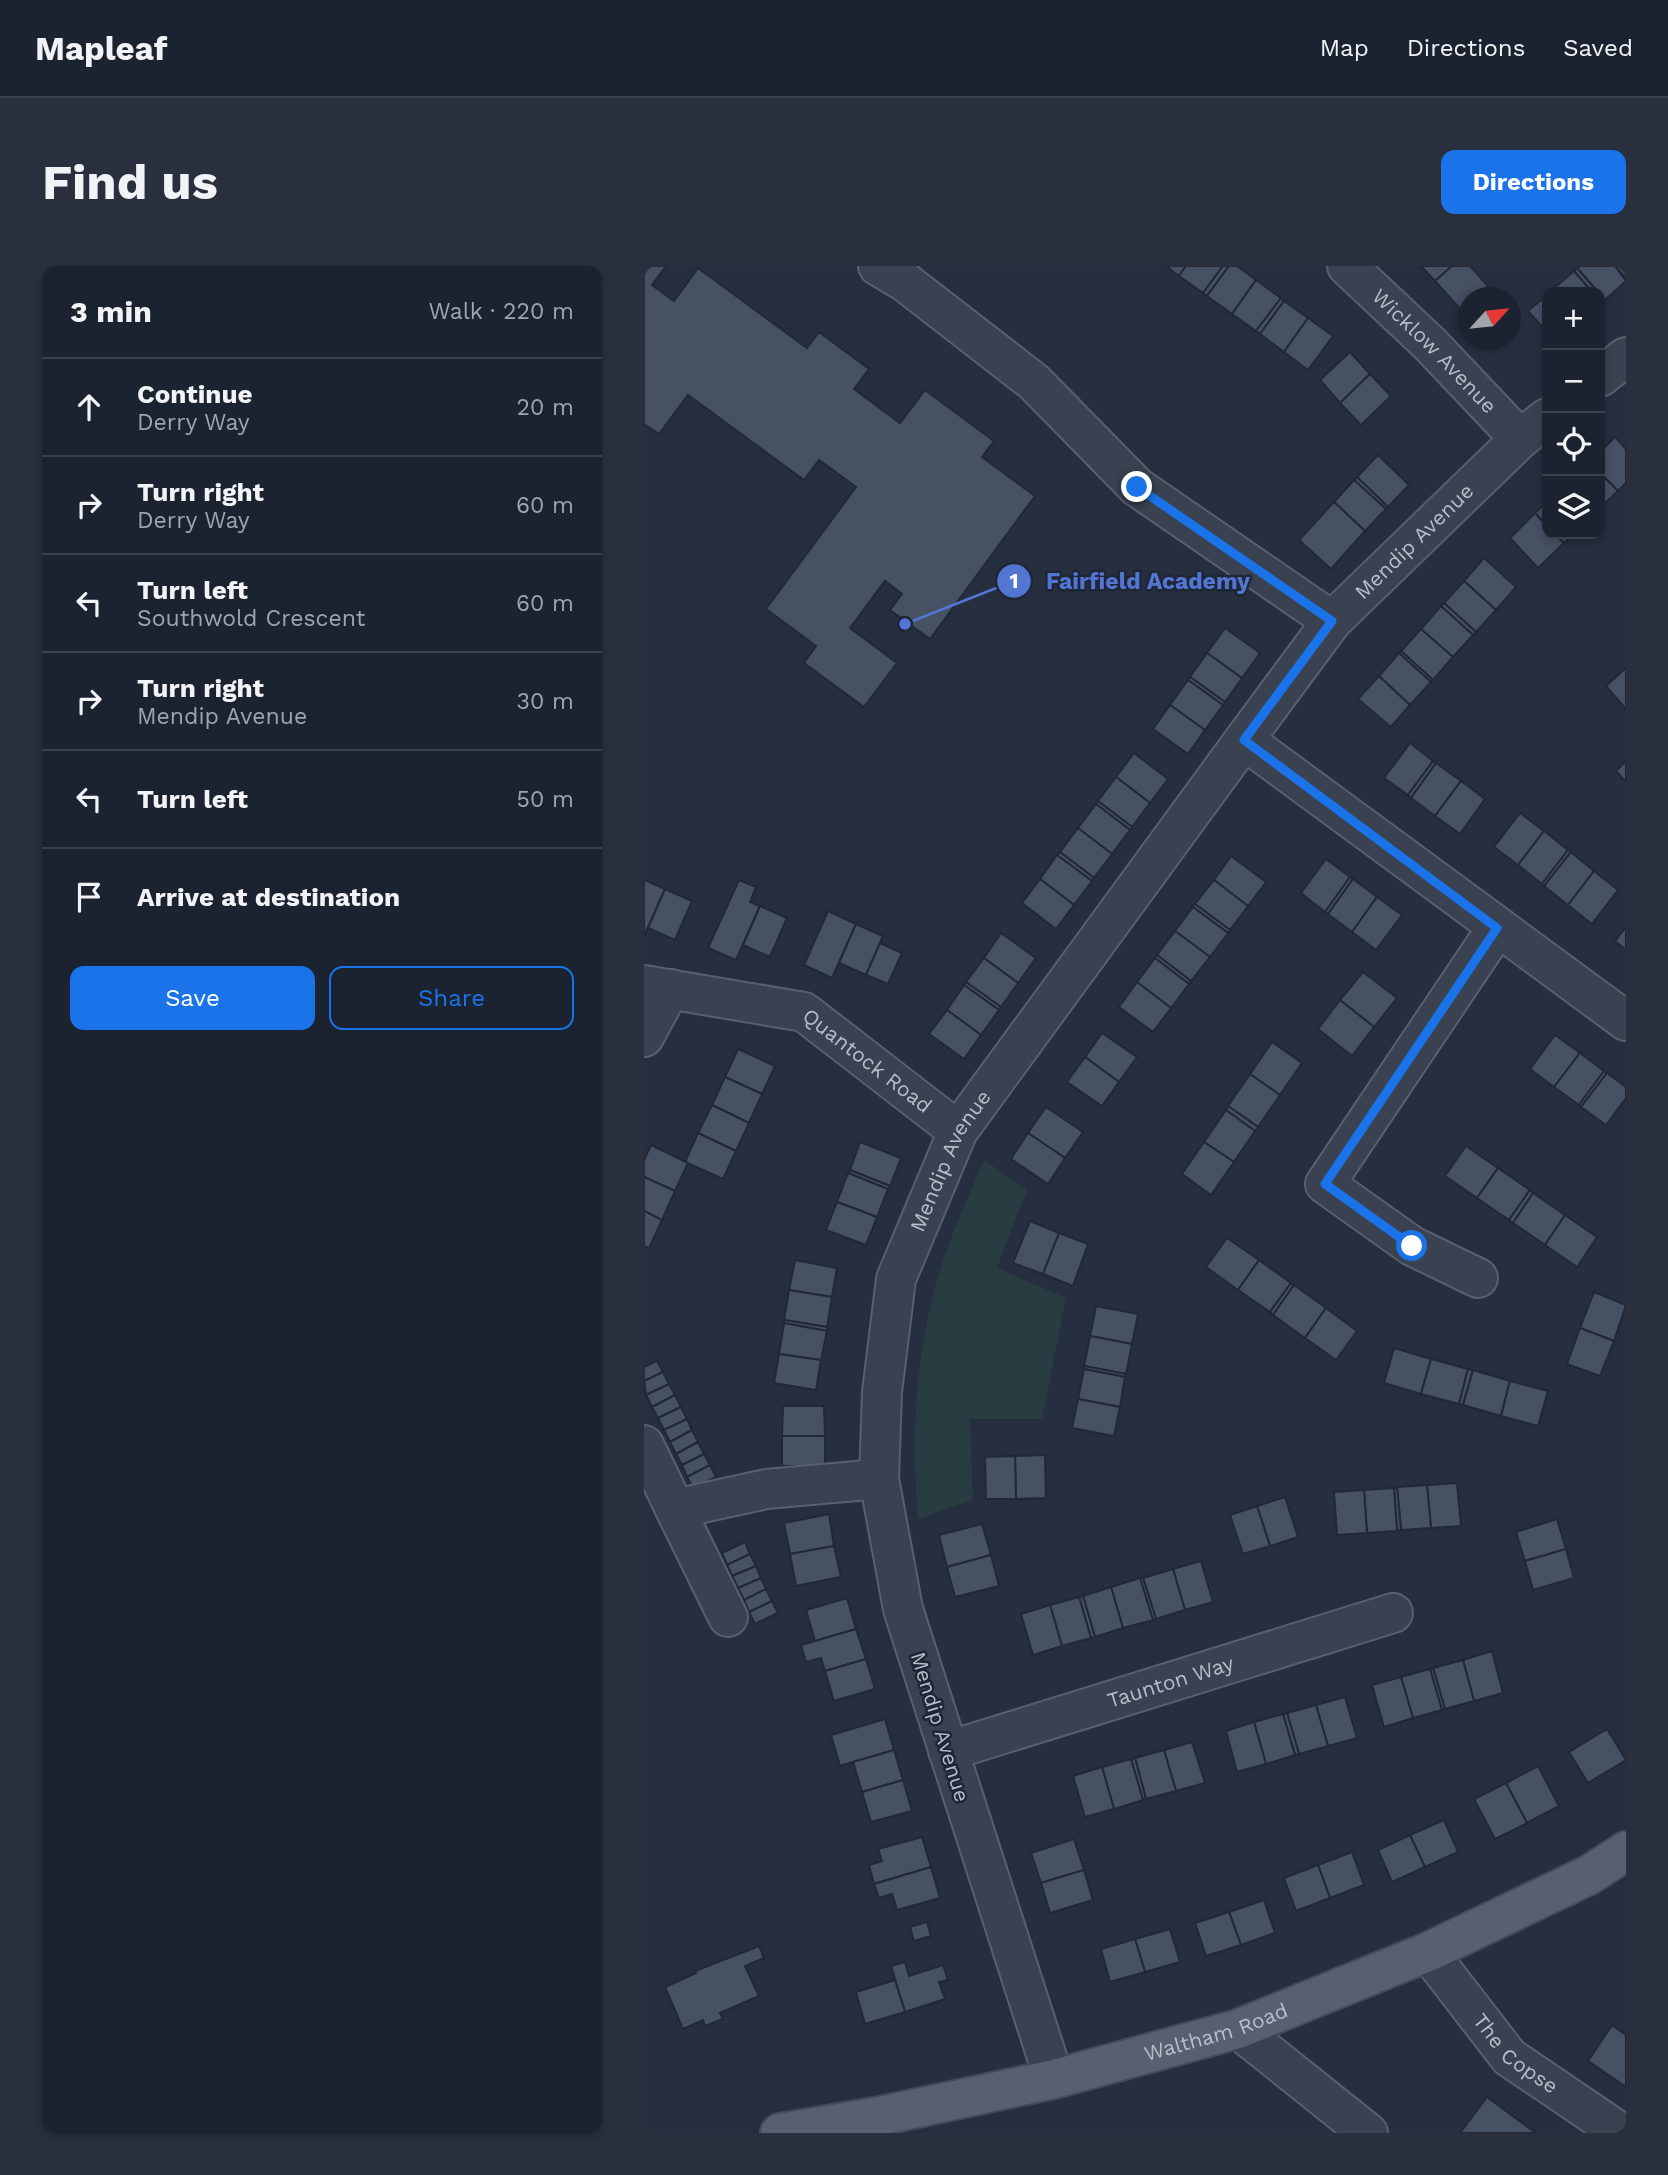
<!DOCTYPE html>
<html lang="en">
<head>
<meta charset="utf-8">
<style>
	body { margin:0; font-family:"Work Sans",sans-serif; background:#292f3c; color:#f1f3f6 }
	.controls { position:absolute; right:21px; top:21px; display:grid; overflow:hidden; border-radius:14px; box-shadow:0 4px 10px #0003 }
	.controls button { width:63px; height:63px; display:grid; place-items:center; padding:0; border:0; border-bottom:2px solid #3a404c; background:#1c2330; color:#f1f3f6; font:35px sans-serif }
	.compass { position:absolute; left:814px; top:21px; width:63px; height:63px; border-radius:50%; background:#1c2330; box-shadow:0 4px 10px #0003; rotate:63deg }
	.stop { position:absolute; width:21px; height:21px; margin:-16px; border:5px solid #1a73e8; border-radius:50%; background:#fff }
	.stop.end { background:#1a73e8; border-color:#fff; box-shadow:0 2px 7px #0008 }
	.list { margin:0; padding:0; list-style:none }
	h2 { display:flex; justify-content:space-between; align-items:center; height:91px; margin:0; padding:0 28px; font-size:30px }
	h2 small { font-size:23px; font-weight:400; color:#a0a4ab }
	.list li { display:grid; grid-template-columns:46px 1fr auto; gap:21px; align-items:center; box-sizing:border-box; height:98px; padding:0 28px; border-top:2px solid #3a404c }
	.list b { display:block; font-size:26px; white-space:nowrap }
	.list p { margin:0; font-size:23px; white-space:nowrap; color:#a0a4ab }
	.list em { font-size:23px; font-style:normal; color:#a0a4ab }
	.actions { display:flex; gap:14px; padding:21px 28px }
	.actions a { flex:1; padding:16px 0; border:2px solid #1a73e8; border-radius:14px; text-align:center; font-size:24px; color:#1a73e8 }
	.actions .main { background:#1a73e8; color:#fff }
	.icon { flex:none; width:38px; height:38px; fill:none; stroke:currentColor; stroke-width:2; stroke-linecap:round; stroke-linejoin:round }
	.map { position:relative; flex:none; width:982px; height:1867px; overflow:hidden; border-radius:14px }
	header { display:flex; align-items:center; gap:42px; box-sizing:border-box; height:98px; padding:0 35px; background:#1c2330; border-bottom:2px solid #3a404c }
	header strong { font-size:33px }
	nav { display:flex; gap:38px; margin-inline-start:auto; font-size:24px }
	.intro { display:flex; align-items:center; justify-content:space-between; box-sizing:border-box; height:168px; padding:0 42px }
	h1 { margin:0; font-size:49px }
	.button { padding:18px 32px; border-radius:14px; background:#1a73e8; color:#fff; font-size:24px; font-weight:700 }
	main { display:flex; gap:42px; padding:0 42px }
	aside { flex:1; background:#1c2330; border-radius:14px; box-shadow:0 4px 10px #0003 }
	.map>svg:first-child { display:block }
	.green { fill:#283c41 }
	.building { fill:#475164; stroke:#212837; stroke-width:2 }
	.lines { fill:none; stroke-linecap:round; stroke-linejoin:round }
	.minor-casing { stroke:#585f6d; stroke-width:42 }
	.major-casing { stroke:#444a59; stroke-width:42 }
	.minor { stroke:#3a4150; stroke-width:38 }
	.major { stroke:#586070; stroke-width:38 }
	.route { stroke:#1a73e8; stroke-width:9 }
	.labels { text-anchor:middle; stroke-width:5; stroke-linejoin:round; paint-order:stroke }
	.street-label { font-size:21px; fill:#b7bdca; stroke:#1f2635 }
	.leader { fill:none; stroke:#5375d3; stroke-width:2.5 }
	.callout-dot { fill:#5375d3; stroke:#1f2635; stroke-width:2.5 }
	.mark-label { font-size:21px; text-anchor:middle; font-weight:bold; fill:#fff }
	.callout-label { font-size:23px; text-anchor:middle; font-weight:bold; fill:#5375d3; stroke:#1f2635; stroke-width:5; stroke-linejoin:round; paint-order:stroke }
</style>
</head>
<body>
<header>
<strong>Mapleaf</strong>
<nav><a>Map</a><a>Directions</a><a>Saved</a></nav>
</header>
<div class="intro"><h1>Find us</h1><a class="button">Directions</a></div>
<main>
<aside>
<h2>3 min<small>Walk · 220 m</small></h2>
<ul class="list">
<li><svg class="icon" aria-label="ahead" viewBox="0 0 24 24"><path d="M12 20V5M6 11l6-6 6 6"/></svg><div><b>Continue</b><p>Derry Way</p></div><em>20 m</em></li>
<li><svg class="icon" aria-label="right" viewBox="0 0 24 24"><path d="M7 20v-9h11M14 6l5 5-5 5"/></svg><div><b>Turn right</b><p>Derry Way</p></div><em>60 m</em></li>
<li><svg class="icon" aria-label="left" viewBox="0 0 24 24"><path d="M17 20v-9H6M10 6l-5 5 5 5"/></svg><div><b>Turn left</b><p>Southwold Crescent</p></div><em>60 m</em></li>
<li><svg class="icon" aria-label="right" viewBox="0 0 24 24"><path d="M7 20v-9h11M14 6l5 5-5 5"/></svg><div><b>Turn right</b><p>Mendip Avenue</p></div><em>30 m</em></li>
<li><svg class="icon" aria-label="left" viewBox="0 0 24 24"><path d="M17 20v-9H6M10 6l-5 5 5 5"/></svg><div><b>Turn left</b></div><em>50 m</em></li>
<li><svg class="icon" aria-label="arrive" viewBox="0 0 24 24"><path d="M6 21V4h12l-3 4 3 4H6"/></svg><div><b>Arrive at destination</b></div></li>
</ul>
<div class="actions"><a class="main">Save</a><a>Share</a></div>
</aside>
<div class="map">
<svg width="982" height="1867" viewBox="0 0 982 1867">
	<rect width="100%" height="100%" fill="#262f40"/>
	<path class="green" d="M340,894l43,30 -30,78 69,30 -24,121h-72l3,81 -55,19c-7,-86 -3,-172 24,-255 11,-35 28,-70 42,-104z"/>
	<g class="building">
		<polygon points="0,0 22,0 8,19 30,35 54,2 163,82 175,66 225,103 210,123 256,157 281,124 350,175 338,191 391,230 286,373 246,344 258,328 241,315 206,362 253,397 220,441 160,397 172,380 122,343 212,221 175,194 160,214 44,129 15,168 0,158"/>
		<polygon points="522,0 542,0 535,10"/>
		<polygon points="542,0 579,0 559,27 535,10"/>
		<polygon points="579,0 585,0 563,30 559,27"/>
		<polygon points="585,0 593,0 612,14 588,48 563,30"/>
		<polygon points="777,0 808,0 791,15"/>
		<polygon points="808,0 826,0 844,20 831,32 824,32 824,37 817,44 791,15"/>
		<polygon points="936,0 971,0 982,15 961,34 933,2"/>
		<polygon points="971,0 982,0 982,12"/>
		<polygon points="933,2 954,26 948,26 930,5"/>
		<polygon points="930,5 948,26 908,26 907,25"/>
		<polygon points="612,14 637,32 612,65 588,48"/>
		<polygon points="903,29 903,66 884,45"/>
		<polygon points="637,32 640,35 616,68 612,65"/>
		<polygon points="640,35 664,52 640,86 616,68"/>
		<polygon points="664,52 689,70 664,104 640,86"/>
		<polygon points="706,86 726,108 696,137 676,114"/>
		<polygon points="726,108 747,130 717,159 696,137"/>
		<polygon points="971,171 982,183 982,217 974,225 956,207 956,186"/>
		<polygon points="734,189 765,219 744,241 713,211"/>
		<polygon points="956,207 974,225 956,242"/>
		<polygon points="713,211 744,241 742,243 710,214"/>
		<polygon points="710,214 742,243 721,265 690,236"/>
		<polygon points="690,236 721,265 687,303 655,274"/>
		<polygon points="903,236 903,260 891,247"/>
		<polygon points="891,247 903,260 903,268 911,268 920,277 894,302 866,272"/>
		<polygon points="911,268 929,268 920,277"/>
		<polygon points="840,292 872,321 852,344 820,315"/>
		<polygon points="820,315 852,344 832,366 800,337"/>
		<polygon points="800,337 832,366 829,369 797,340"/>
		<polygon points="797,340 829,369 809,391 777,363"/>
		<polygon points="581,362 616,387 598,412 563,387"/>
		<polygon points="777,363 809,391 789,414 757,385"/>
		<polygon points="757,385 789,414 787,416 755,387"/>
		<polygon points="563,387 598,412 581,436 546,411"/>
		<polygon points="755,387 787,416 766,439 735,410"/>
		<polygon points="982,402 982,443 962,420"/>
		<polygon points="735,410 766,439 747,461 714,433"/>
		<polygon points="546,411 581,436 579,439 544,414"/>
		<polygon points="544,414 579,439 561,464 526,439"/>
		<polygon points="526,439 561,464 544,488 509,463"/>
		<polygon points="766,477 789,495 764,529 740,512"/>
		<polygon points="490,487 524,513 506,537 472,511"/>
		<polygon points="789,495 792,497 767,532 764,529"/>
		<polygon points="982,495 982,516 972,505"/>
		<polygon points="792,497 817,515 791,550 767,532"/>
		<polygon points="472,511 506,537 488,561 454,535"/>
		<polygon points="817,515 841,533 816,568 791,550"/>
		<polygon points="454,535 488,561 486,564 452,538"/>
		<polygon points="452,538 486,564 468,588 434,562"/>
		<polygon points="876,547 900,565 874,599 850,581"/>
		<polygon points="434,562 468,588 450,612 416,586"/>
		<polygon points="900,565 924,584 898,618 874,599"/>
		<polygon points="924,584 927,586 900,620 898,618"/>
		<polygon points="416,586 450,612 448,615 413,589"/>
		<polygon points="927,586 950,605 924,639 900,620"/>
		<polygon points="413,589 448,615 430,639 396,613"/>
		<polygon points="587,590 622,616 604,640 570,614"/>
		<polygon points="682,593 706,611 681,646 657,627"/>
		<polygon points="950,605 974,624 948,658 924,639"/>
		<polygon points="706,611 709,613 684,648 681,646"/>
		<polygon points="396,613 430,639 412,663 378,637"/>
		<polygon points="709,613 733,631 708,666 684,648"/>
		<polygon points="0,614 21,623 0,670"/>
		<polygon points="95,614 112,621 106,636 116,640 92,694 64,682"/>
		<polygon points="570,614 604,640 586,664 551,638"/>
		<polygon points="21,623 48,635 31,674 4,662"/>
		<polygon points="733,631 758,649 732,684 708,666"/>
		<polygon points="551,638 586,664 584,667 549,641"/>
		<polygon points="116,640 143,652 126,691 99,679"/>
		<polygon points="549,641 584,667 566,691 531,665"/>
		<polygon points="184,645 212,658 188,712 160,699"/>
		<polygon points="212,658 239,670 222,709 195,697"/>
		<polygon points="982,661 982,684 971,675"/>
		<polygon points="531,665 566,691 547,715 513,689"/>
		<polygon points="357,667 392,692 374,717 340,692"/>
		<polygon points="236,677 258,687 244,718 222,709"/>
		<polygon points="513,689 547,715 545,718 511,692"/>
		<polygon points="340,692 374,717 357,741 322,716"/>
		<polygon points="511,692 545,718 527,742 493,716"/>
		<polygon points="719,706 753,732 730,761 696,734"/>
		<polygon points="322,716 357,741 355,744 320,719"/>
		<polygon points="493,716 527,742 509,766 475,741"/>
		<polygon points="320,719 355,744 337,769 303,744"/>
		<polygon points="696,734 730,761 708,790 674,763"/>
		<polygon points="303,744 337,769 320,793 285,768"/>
		<polygon points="458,767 493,791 475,816 441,791"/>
		<polygon points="911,769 936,787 910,821 886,803"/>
		<polygon points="628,776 658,797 636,829 606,808"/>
		<polygon points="94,783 131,800 118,828 81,811"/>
		<polygon points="936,787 960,805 935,839 910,821"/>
		<polygon points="441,791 475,816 458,840 423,816"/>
		<polygon points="960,805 963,807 937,841 935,839"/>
		<polygon points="963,807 982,821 982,832 962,859 937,841"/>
		<polygon points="606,808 636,829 614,861 584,840"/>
		<polygon points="81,811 118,828 105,857 68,839"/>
		<polygon points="68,839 105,857 92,885 54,867"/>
		<polygon points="584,840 614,861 611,865 582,844"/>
		<polygon points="402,841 439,866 421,892 384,867"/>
		<polygon points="582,844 611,865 590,896 560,876"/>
		<polygon points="54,867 92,885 79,913 41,896"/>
		<polygon points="384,867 421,892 404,918 367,893"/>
		<polygon points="216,876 257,892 246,920 206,904"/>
		<polygon points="560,876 590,896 567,929 538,908"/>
		<polygon points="7,879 44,897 31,925 0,911 0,894"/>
		<polygon points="822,880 854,902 833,932 801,910"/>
		<polygon points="854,902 886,924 865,954 833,932"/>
		<polygon points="206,904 246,920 244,923 204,907"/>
		<polygon points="204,907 244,923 233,951 193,936"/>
		<polygon points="0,911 31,925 18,954 0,945"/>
		<polygon points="886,924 889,927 869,957 865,954"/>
		<polygon points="889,927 921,949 901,979 869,957"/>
		<polygon points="193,936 233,951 222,979 182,964"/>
		<polygon points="0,945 18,954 5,982 0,980"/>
		<polygon points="921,949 953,971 933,1001 901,979"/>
		<polygon points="386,955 415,967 399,1008 369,997"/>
		<polygon points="415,967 444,978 429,1020 399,1008"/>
		<polygon points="583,972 615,994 594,1024 562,1001"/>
		<polygon points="151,994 193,1002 188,1031 145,1024"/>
		<polygon points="615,994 647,1017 626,1046 594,1024"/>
		<polygon points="647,1017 650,1019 629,1049 626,1046"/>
		<polygon points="650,1019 682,1042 661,1072 629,1049"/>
		<polygon points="145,1024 188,1031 183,1061 140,1054"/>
		<polygon points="950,1026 982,1039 970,1075 936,1062"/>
		<polygon points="452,1040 494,1048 488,1078 446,1070"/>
		<polygon points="682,1042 713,1065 692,1094 661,1072"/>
		<polygon points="140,1054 183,1061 183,1065 140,1057"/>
		<polygon points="140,1057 183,1065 177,1094 135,1088"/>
		<polygon points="936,1062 970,1075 956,1110 923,1098"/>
		<polygon points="446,1070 488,1078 482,1108 440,1100"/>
		<polygon points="750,1082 787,1093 777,1128 740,1117"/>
		<polygon points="135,1088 177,1094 172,1124 130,1117"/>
		<polygon points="787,1093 824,1103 815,1138 777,1128"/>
		<polygon points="13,1095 19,1106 0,1115 0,1101"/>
		<polygon points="440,1100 482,1108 481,1111 440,1103"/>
		<polygon points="440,1103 481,1111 476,1141 434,1133"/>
		<polygon points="824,1103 829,1104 819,1139 815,1138"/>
		<polygon points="829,1104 866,1115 857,1150 819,1139"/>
		<polygon points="19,1106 25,1118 2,1129 0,1115"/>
		<polygon points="866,1115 904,1125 894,1160 857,1150"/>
		<polygon points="25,1118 31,1129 8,1141 2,1129"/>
		<polygon points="31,1129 37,1141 14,1152 8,1141"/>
		<polygon points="434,1133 476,1141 470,1170 428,1162"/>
		<polygon points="139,1140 180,1140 181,1170 138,1170"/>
		<polygon points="37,1141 43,1153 20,1164 14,1152"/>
		<polygon points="43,1153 48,1164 26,1176 20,1164"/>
		<polygon points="48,1164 54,1176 32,1188 26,1176"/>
		<rect x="138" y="1170" width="43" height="30"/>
		<polygon points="54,1176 60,1188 38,1199 32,1188"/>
		<polygon points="60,1188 66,1199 43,1211 38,1199"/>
		<polygon points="401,1189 402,1232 372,1233 371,1190"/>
		<polygon points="371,1190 372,1233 342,1233 341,1191"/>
		<polygon points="66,1199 72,1211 49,1222 43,1211"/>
		<polygon points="813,1217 817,1260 787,1262 783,1219"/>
		<polygon points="783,1219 787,1262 757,1264 753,1221"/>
		<polygon points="753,1221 757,1264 753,1265 750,1222"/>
		<polygon points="750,1222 753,1265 723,1267 720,1224"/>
		<polygon points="720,1224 723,1267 693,1269 690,1226"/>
		<polygon points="641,1231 654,1271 626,1280 613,1240"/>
		<polygon points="613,1240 626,1280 599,1288 586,1249"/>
		<polygon points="185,1248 190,1280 146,1288 140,1257"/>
		<polygon points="913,1253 922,1283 881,1295 872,1266"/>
		<polygon points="338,1258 347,1289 303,1301 295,1269"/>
		<polygon points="101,1276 106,1288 83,1299 78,1287"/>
		<polygon points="190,1280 197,1311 152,1320 146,1288"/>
		<polygon points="922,1283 930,1312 889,1324 881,1295"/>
		<polygon points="106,1288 112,1300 88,1310 83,1299"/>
		<polygon points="347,1289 355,1320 311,1331 303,1301"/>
		<polygon points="557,1295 569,1336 541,1344 529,1303"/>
		<polygon points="112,1300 117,1312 94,1322 88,1310"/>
		<polygon points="529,1303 541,1344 512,1353 499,1312"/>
		<polygon points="117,1312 122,1323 100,1334 94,1322"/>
		<polygon points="496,1312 499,1312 512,1353 509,1354"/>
		<polygon points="496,1312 509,1354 479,1362 467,1321"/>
		<polygon points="467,1321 479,1362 451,1371 439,1330"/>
		<polygon points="122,1323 128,1335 105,1346 100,1334"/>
		<polygon points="439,1330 451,1371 447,1372 435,1331"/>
		<polygon points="435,1331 447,1372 418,1380 406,1339"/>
		<polygon points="203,1332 212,1363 171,1375 162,1344"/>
		<polygon points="128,1335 134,1347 111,1358 105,1346"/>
		<polygon points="406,1339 418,1380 389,1389 377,1348"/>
		<polygon points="212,1363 222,1393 181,1405 177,1392 162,1396 157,1379"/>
		<polygon points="848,1385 859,1427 830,1435 819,1394"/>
		<polygon points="222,1393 231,1423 190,1435 181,1405"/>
		<polygon points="819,1394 830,1435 801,1443 789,1402"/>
		<polygon points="789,1402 801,1443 798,1444 786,1403"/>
		<polygon points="786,1403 798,1444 769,1452 757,1411"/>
		<polygon points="757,1411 769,1452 740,1461 728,1419"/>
		<polygon points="701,1431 713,1472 684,1480 672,1439"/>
		<polygon points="672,1439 684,1480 655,1488 643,1447"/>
		<polygon points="643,1447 655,1488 651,1489 639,1448"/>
		<polygon points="639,1448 651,1489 622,1498 610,1456"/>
		<polygon points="241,1453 250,1484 196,1500 187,1469"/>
		<polygon points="610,1456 622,1498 593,1506 582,1465"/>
		<polygon points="963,1463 982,1494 944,1517 925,1486"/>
		<polygon points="548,1476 561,1517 532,1525 520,1484"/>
		<polygon points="250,1484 259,1514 218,1526 209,1496"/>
		<polygon points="520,1484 532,1525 502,1533 491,1492"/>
		<polygon points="491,1492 502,1533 499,1534 487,1493"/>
		<polygon points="487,1493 499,1534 470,1543 458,1501"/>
		<polygon points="894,1500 915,1540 883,1557 862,1517"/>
		<polygon points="458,1501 470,1543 441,1551 429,1510"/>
		<polygon points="259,1514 268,1545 227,1556 218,1526"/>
		<polygon points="862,1517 883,1557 851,1573 830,1533"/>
		<polygon points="800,1554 814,1586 781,1601 766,1569"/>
		<polygon points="766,1569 781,1601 748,1616 734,1584"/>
		<polygon points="278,1571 287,1601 230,1618 225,1599 238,1595 234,1583"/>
		<polygon points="430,1573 440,1604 397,1617 387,1587"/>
		<polygon points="708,1586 720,1619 686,1632 674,1599"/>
		<polygon points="674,1599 686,1632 652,1645 640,1612"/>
		<polygon points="287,1601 296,1632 253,1644 248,1628 235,1632 230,1618"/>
		<polygon points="440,1604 449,1634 406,1647 397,1617"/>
		<polygon points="620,1634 631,1667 597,1679 585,1646"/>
		<polygon points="585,1646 597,1679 562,1690 551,1657"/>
		<polygon points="283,1656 287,1670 270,1675 266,1661"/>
		<polygon points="526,1663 536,1696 501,1706 491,1673"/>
		<polygon points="491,1673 501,1706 466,1716 457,1683"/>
		<polygon points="115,1680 120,1692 101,1700 115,1730 76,1747 79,1753 61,1760 59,1754 39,1763 21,1721 52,1707 51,1705"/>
		<polygon points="261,1696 265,1710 299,1699 304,1714 295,1716 301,1733 261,1746 247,1700"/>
		<polygon points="251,1714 261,1746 221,1758 212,1726"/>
		<polygon points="968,1759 982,1769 982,1821 944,1795"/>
		<polygon points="843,1831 892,1867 816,1867"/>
	</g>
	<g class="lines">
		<g class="minor-casing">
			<g id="minor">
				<polyline points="234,0 261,16 390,116 493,221 688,355"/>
				<path id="s1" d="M703,0l83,78 90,95"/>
				<polyline points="956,111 982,91"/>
				<polyline points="600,474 982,755"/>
				<path id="s2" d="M0,719l160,27 154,119"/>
				<polyline points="0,771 26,723"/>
				<polyline points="834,1012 768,980 681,918 853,662"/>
				<polyline points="0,1179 31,1243 122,1223 235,1213"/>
				<polyline points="31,1243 84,1351"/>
				<path id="s3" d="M304,1485l445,-138"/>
				<path id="s4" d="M784,1686l81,105 112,76"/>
				<polyline points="594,1763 724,1867"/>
				<path id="s5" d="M410,1813l-151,-470 -24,-130 3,-87 14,-113 62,-148 286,-391 88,-119 188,-182 27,-21"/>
			</g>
		</g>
		<g class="major-casing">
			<g id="major">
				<path id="s6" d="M136,1867l95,-16 179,-38 184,-50 190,-77 161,-77 37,-24"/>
			</g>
		</g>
		<use href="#minor" class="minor"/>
		<use href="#major" class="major"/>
	</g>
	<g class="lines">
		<polyline class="route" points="493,221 688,355 600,474 853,662 681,918 768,980"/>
	</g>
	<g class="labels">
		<g class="street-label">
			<text dy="7" stroke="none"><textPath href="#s1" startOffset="122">Wicklow Avenue</textPath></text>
			<text dy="7" stroke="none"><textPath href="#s5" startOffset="1734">Mendip Avenue</textPath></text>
			<text dy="7" stroke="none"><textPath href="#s2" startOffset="242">Quantock Road</textPath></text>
			<text dy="7" stroke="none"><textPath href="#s5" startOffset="957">Mendip Avenue</textPath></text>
			<text dy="7" stroke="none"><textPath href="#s3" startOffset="233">Taunton Way</textPath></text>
			<text transform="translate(296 1461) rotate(73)" y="7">Mendip Avenue</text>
			<text dy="7" stroke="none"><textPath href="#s6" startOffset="448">Waltham Road</textPath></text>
			<text dy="7" stroke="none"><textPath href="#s4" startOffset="135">The Copse</textPath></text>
		</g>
	</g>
	<path class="leader" d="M261 358L370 315"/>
	<g class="callout-dot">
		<circle cx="261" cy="358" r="7"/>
		<circle cx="370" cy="315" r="18"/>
	</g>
	<g class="mark-label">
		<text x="370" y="322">1</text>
	</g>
	<g class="callout-label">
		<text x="504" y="323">Fairfield Academy</text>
	</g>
</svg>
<div class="controls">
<button>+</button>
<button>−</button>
<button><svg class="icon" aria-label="locate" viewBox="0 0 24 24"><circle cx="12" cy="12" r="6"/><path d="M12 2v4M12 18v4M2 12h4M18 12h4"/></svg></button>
<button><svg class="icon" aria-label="layers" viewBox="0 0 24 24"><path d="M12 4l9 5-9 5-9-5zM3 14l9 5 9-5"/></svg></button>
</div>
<svg class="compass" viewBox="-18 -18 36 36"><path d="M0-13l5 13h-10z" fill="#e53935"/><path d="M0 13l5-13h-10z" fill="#a0a4ab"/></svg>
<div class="stop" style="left:768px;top:980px"></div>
<div class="stop end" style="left:493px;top:221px"></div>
</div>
</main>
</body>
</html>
